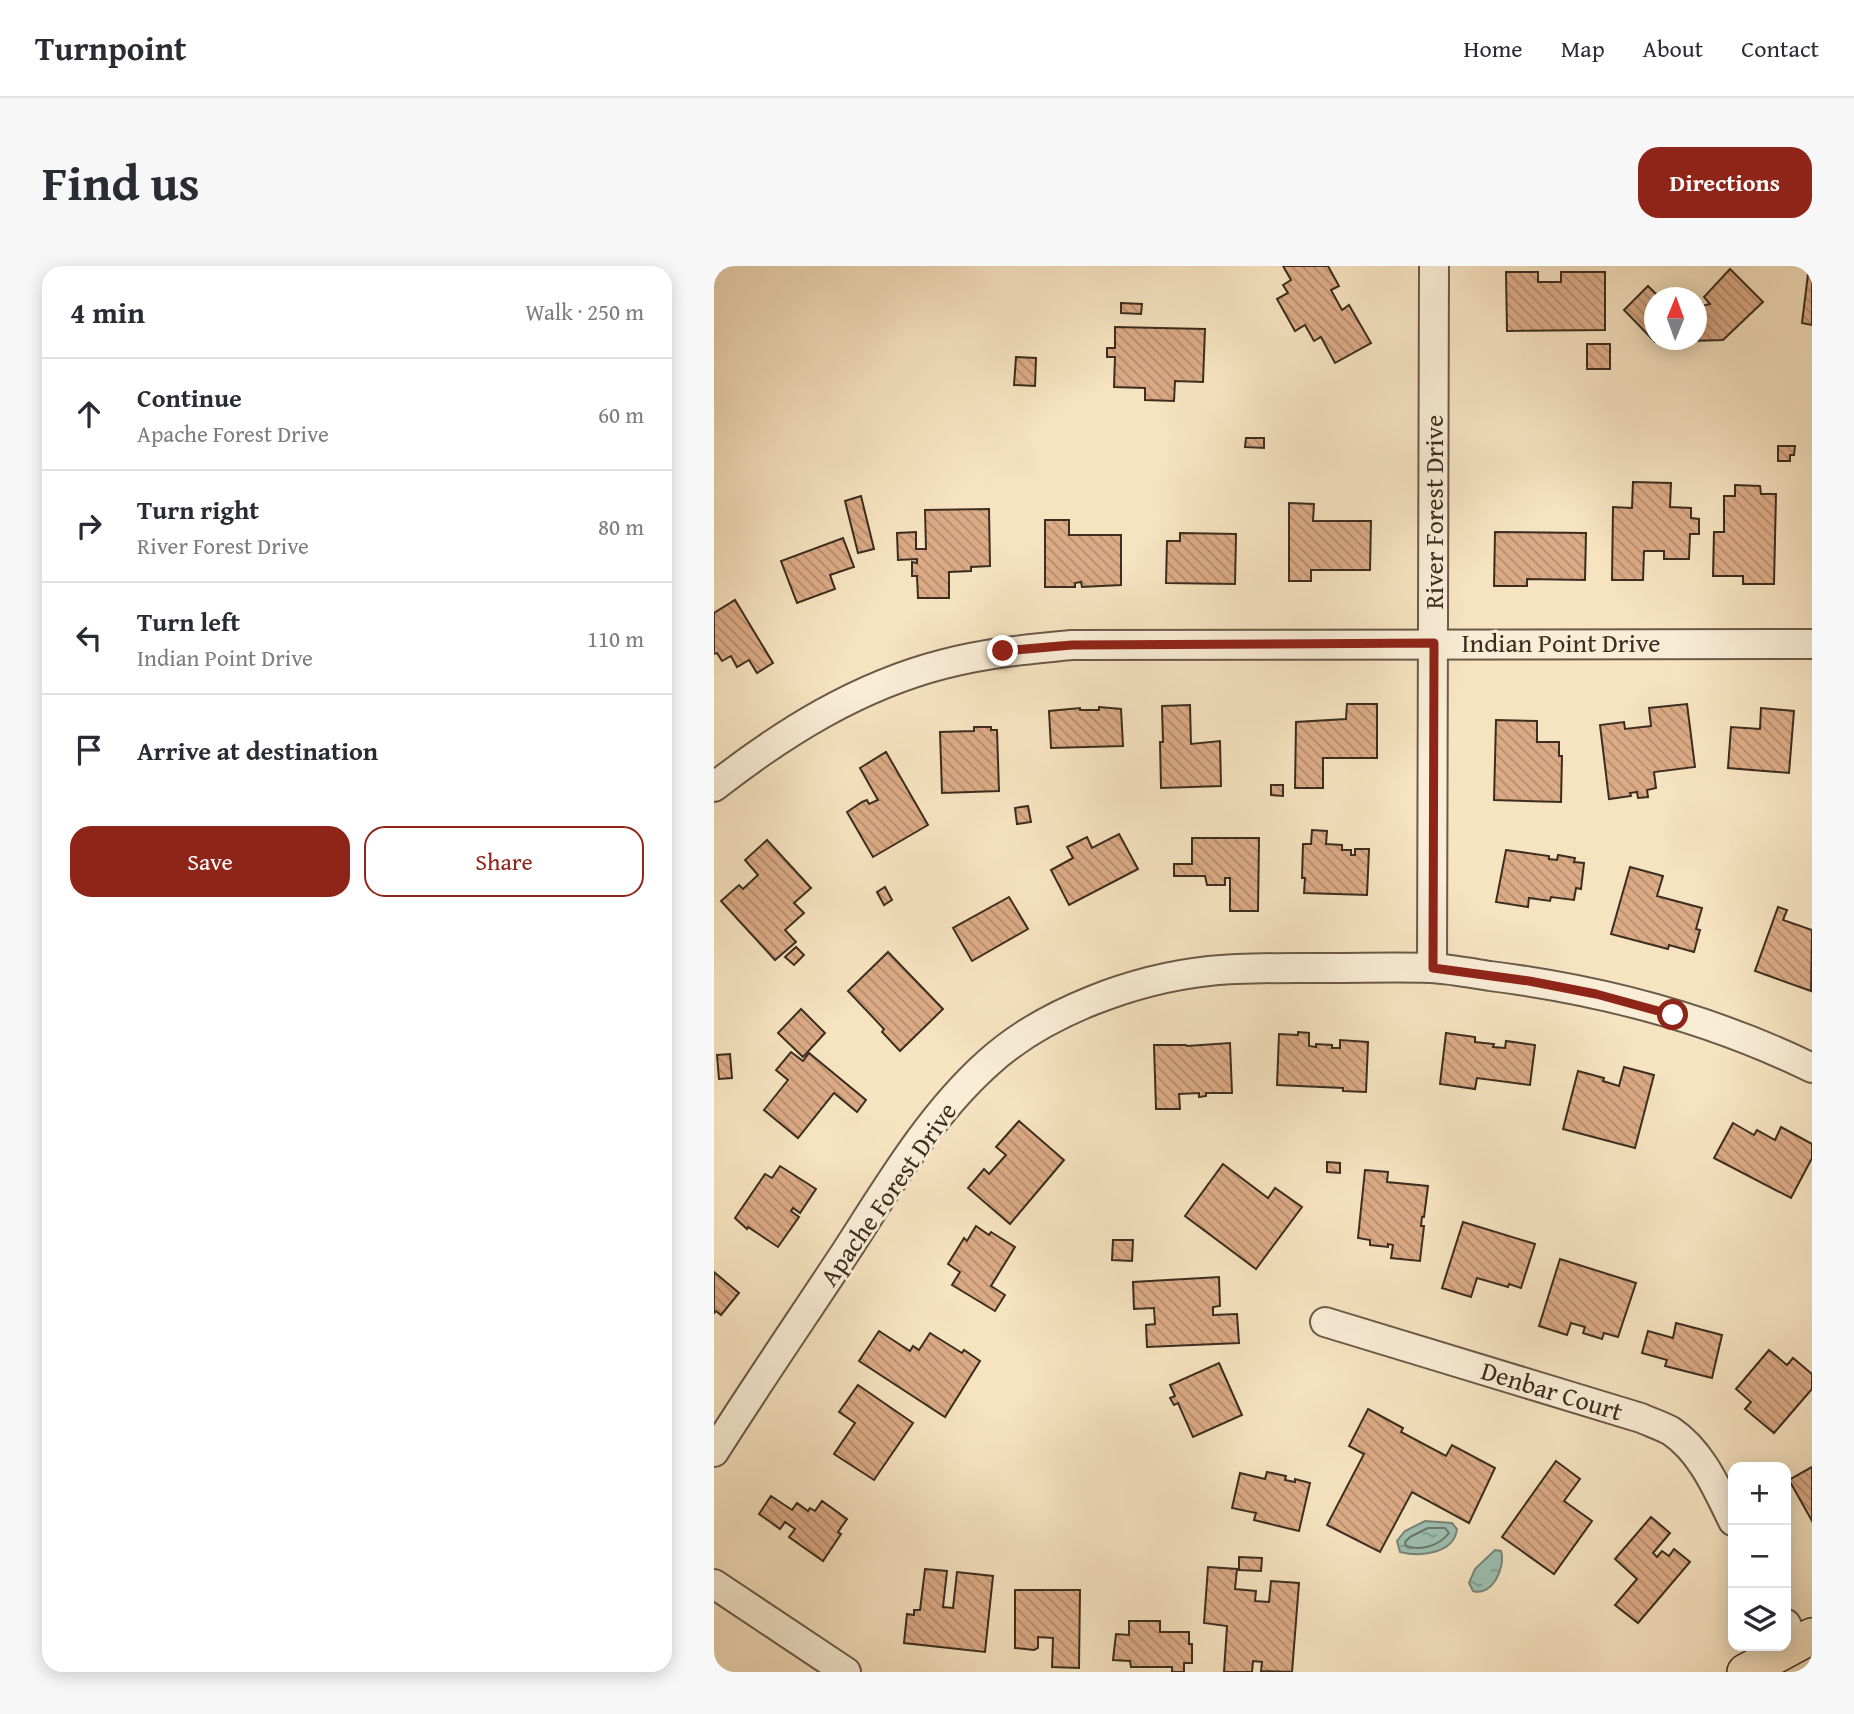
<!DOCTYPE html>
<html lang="en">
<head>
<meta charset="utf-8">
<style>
	body { margin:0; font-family:"Gentium Book Plus",serif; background:#f7f7f7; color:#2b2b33 }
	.controls { position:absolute; right:21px; bottom:21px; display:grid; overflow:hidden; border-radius:14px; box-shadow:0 4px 18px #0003 }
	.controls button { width:63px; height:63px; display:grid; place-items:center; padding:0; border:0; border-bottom:2px solid #e1e1e2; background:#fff; color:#2b2b33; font:35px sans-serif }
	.compass { position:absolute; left:930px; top:21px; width:63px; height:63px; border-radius:50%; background:#fff; box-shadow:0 4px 18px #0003; rotate:1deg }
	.stop { position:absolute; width:21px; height:21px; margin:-16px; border:5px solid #8f2418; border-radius:50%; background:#fff }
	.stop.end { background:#8f2418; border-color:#fff; box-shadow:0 2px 7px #0008 }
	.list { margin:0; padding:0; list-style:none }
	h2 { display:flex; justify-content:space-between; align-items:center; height:91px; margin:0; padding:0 28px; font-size:30px }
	h2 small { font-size:23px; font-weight:400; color:#7c7c81 }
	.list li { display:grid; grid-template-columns:46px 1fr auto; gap:21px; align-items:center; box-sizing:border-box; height:112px; padding:0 28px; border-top:2px solid #e1e1e2 }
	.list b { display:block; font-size:26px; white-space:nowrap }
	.list p { margin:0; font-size:23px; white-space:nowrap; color:#7c7c81 }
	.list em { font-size:23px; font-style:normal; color:#7c7c81 }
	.actions { display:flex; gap:14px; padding:21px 28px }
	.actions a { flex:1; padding:16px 0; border:2px solid #8f2418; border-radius:21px; text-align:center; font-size:24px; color:#8f2418 }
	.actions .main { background:#8f2418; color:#fff }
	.icon { flex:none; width:38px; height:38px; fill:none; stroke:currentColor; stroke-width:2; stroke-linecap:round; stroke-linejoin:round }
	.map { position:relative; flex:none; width:1098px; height:1406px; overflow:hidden; border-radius:21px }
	header { display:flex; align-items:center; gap:42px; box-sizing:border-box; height:98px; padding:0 35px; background:#fff; border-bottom:2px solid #e1e1e2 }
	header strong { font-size:33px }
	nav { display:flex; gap:38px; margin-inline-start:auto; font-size:24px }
	.intro { display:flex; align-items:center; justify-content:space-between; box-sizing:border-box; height:168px; padding:0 42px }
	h1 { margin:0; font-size:49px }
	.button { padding:18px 32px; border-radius:21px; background:#8f2418; color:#fff; font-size:24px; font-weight:700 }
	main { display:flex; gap:42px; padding:0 42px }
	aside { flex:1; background:#fff; border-radius:21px; box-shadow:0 4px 18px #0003 }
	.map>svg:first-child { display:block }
	.water { fill:url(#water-ripples); stroke:#768477; stroke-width:2 }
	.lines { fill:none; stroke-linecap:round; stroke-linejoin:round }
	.shore { stroke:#6c7668; stroke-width:2 }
	.building { fill:url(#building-back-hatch); stroke:#3c2d20; stroke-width:2 }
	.minor-casing { stroke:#6a5a48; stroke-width:32 }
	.major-casing { stroke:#3c2d20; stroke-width:38 }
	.minor { stroke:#f9edd6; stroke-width:28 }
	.major { stroke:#f6e3c0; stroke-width:35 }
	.route { stroke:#8f2418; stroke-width:9 }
	.labels { text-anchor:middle; stroke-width:6; stroke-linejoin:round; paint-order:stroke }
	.street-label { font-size:26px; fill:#3c2d20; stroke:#f9edd6 }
</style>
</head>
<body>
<header>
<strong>Turnpoint</strong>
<nav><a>Home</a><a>Map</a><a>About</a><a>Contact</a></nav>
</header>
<div class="intro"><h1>Find us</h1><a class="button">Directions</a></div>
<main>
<aside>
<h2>4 min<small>Walk · 250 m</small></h2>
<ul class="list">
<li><svg class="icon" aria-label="ahead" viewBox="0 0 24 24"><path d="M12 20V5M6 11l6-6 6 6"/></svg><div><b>Continue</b><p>Apache Forest Drive</p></div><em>60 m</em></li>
<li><svg class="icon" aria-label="right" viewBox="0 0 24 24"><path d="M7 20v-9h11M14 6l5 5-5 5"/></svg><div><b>Turn right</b><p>River Forest Drive</p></div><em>80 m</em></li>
<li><svg class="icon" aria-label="left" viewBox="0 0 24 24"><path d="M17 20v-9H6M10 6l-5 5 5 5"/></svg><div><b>Turn left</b><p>Indian Point Drive</p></div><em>110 m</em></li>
<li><svg class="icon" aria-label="arrive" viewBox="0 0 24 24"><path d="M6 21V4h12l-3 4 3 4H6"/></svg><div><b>Arrive at destination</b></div></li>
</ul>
<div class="actions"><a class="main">Save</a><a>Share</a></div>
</aside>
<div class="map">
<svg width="1098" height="1406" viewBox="0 0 1098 1406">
	<defs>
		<pattern id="water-ripples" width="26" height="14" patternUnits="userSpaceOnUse" patternTransform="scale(1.75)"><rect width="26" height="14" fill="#9dbeb1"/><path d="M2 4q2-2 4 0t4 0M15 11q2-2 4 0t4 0" fill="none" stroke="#819b90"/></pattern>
		<pattern id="building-back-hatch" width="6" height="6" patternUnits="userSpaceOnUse" patternTransform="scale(1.75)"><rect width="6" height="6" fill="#dcab86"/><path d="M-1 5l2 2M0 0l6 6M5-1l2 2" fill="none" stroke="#b48c6d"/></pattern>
	</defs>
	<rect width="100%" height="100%" fill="#f6e3c0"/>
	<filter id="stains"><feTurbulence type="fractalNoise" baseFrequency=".00286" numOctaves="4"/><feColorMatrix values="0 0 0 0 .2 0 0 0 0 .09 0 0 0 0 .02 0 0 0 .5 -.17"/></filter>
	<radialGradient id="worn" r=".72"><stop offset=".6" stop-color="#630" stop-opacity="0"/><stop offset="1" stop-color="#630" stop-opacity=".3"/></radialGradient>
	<g class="water">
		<path d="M711,1255l27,2 5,6c-3,25 -37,28 -57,23l-3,-11 8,-10z"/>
		<path d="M781,1284l6,1c5,16 -9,46 -28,40l-4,-8 6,-14z"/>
	</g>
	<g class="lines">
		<path class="shore" d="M714,1262h17l4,5c-10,13 -28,18 -43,13l-1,-4 5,-5z"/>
	</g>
	<g class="building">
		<polygon points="569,0 614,0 625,20 617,24 628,44 635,39 657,77 621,97 607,71 600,75 591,59 581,65 563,33 574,27 569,19 577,14"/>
		<polygon points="1095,0 1098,1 1098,59 1088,57"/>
		<polygon points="1016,3 1049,36 1009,74 941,76 910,44 934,20 946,32 940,32 940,74 982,74 982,38 988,37 988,40 996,38 990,31"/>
		<polygon points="792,6 824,6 824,16 847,16 847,6 891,6 891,64 793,65"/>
		<polygon points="407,37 428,38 427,48 407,47"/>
		<polygon points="401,61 491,63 489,116 461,115 460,135 431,134 431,122 400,121 401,91 393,91 393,82 401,82"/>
		<rect x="873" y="78" width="23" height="25"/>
		<polygon points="302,91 322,92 321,120 300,119"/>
		<polygon points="532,172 550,172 550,182 531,181"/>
		<polygon points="1064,180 1081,180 1080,189 1076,189 1076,195 1064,195"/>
		<polygon points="919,216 957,217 956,241 977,242 977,252 985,253 985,268 976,268 975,293 950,293 950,285 930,285 929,314 898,314 899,241 918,242"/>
		<polygon points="1021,219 1046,220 1047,228 1062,228 1060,318 1029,318 1029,310 999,310 1000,266 1010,266 1010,230 1021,230"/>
		<polygon points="147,230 160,283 144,287 131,235"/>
		<polygon points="575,237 600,238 599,255 657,255 656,304 597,304 597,315 575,315"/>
		<polygon points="275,243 276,300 257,301 257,305 235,306 235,332 204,332 203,310 198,310 198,296 203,297 203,293 184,294 183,267 202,266 202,283 212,283 211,244"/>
		<polygon points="331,254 355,254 355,269 407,269 407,319 368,321 367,316 361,317 361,321 331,321"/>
		<polygon points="781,266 872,267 871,314 813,313 813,320 780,320"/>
		<polygon points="466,267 522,268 521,318 452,317 453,275 466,275"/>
		<polygon points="129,272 140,301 116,309 121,323 83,337 67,295"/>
		<polygon points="21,334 59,397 43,407 35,394 23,401 17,390 8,395 3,387 0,388 0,347"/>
		<polygon points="633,438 663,438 663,492 609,492 609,522 581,522 582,456 632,453"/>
		<polygon points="973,438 981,501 940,506 942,522 933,524 934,531 924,532 923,526 916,527 917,530 895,533 886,459 910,456 911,463 937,460 935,442"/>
		<polygon points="476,439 477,478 506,475 507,520 447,522 446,476 449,476 448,440"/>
		<polygon points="385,441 407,443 409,480 337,482 335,445 366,442 366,444 385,444"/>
		<polygon points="1047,442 1080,445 1075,507 1014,502 1017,461 1046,463"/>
		<polygon points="782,454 823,455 823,476 845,476 845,490 848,490 847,536 780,534"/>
		<polygon points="260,461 277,461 277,464 283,464 285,525 228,527 226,466 260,465"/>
		<polygon points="172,486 214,559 159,591 133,546 148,536 153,534 155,538 164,534 146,502"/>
		<polygon points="557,519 569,519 569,530 557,529"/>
		<polygon points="314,540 317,556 303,558 301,542"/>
		<polygon points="598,564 613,565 612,578 628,579 628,584 637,584 637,589 641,589 641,583 655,583 653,629 590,627 591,612 588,612 589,578 597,578"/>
		<polygon points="405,568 424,603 355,639 337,604 359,592 353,581 373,571 378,582"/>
		<polygon points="478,572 545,572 544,645 516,645 516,612 511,612 511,619 493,619 491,610 460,610 460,598 478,598"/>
		<polygon points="53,574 97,622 80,637 90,647 71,664 82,676 61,694 7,635 25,619 29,623 44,609 31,594"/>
		<polygon points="792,584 835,590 835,593 843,594 844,589 861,592 860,596 870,597 867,623 862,622 860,634 837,631 836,635 815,632 814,641 782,636"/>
		<polygon points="916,601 949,610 943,630 988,642 982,663 986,664 980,686 955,679 954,683 897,668"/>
		<polygon points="171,621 178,634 170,639 163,626"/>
		<polygon points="295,631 314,663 258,695 239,662"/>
		<polygon points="1064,641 1073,644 1069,654 1098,664 1097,725 1041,705"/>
		<polygon points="82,681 90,689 80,699 71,691"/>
		<polygon points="174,686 229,743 186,785 168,766 170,763 134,725"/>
		<polygon points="87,743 111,767 89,791 64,767"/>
		<polygon points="584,766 595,767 595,780 602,781 602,778 618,779 618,782 626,782 626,774 654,776 652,826 629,825 629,822 563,819 565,768 584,769"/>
		<polygon points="732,767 761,771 761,776 780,778 779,781 791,782 792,775 821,779 816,819 763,812 761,823 726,818"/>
		<polygon points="516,777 518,827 492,827 492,830 485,831 485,827 465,828 466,843 442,843 440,779 472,779 473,780"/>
		<polygon points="77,786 89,795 95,787 152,834 143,846 120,827 84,872 50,844 74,814 62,804"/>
		<polygon points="16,788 18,812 5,813 3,789"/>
		<polygon points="910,801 940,809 921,882 849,863 864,805 890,812 889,815 905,820"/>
		<polygon points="305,855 350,894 296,958 254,922 270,903 275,908 292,889 282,881"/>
		<polygon points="1019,857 1040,869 1043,864 1061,874 1067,861 1098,878 1098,892 1077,932 1000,892"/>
		<polygon points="613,896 626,897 626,907 613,906"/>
		<polygon points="509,898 554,932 561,922 588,941 542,1003 471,950"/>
		<polygon points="66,900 102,923 86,947 79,942 77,945 85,951 64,981 34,961 33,963 21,952 51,908 58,912"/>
		<polygon points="651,904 674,906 673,916 714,920 710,951 708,951 707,960 710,960 706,995 677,992 679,979 674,978 674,981 656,979 656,974 644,972"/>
		<polygon points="749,956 821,978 807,1022 795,1018 794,1021 763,1012 757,1031 728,1022"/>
		<polygon points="262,960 275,969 277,966 301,981 277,1020 291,1029 281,1045 238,1019 246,1006 234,998 250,972 253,975"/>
		<polygon points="399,974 419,974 418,995 398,994"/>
		<polygon points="846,993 922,1017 904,1071 890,1067 888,1073 869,1067 871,1061 857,1057 853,1069 825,1060"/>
		<polygon points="0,1006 25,1027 7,1049 2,1045 0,1047"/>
		<polygon points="505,1011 506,1040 499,1041 499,1049 523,1048 525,1077 433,1081 432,1059 441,1058 440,1042 420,1043 419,1016"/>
		<polygon points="962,1057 1008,1069 998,1112 951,1100 953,1094 928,1087 934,1065 959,1072"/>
		<polygon points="165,1065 196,1085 199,1080 205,1084 216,1067 248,1087 250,1084 266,1095 231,1151 145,1095"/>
		<polygon points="1055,1084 1073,1099 1079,1092 1098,1108 1098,1123 1060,1167 1031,1143 1037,1136 1022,1123"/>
		<polygon points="505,1097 528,1149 479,1171 464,1137 460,1139 456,1132 461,1130 456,1119"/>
		<polygon points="144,1119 199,1157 160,1214 120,1188 141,1157 125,1146"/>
		<polygon points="654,1143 689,1162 687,1166 732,1190 738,1179 781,1202 755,1257 698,1226 666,1286 613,1259 650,1188 635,1180"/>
		<polygon points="842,1195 866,1213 850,1235 878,1255 840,1308 788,1271"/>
		<polygon points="1098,1201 1098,1255 1075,1214"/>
		<polygon points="553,1206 572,1210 571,1214 581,1216 581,1213 596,1217 585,1265 540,1254 542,1247 518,1242 526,1207 551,1213"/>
		<polygon points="57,1230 78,1244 83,1237 94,1245 96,1242 101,1245 108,1235 133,1253 124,1266 127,1268 109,1295 75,1271 81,1263 71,1256 66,1263 45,1248"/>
		<polygon points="937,1251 956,1267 939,1287 943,1291 948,1285 955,1290 960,1283 976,1296 924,1357 901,1339 923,1313 901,1293"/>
		<polygon points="525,1291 548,1292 547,1305 525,1304"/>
		<polygon points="494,1301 523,1303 521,1323 542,1325 541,1335 555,1336 557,1315 585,1317 578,1406 547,1405 548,1396 539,1395 538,1406 510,1406 513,1360 490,1357"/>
		<polygon points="211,1303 233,1305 229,1341 239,1342 243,1306 279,1310 271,1386 190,1377 193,1348 200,1349 200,1344 206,1344"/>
		<polygon points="301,1324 366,1324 365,1402 338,1401 339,1372 324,1371 324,1382 320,1384 301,1382"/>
		<polygon points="415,1355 446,1355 446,1366 475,1366 475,1378 478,1378 478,1397 470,1397 470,1406 458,1406 458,1401 417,1401 416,1395 399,1394 402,1368 415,1369"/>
	</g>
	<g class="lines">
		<g class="minor-casing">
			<g id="minor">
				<path d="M0,521c69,-54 144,-101 230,-123 42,-11 85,-15 128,-19l740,-1"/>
				<polyline points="718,702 720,0"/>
				<path d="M611,1056l316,96c9,4 21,8 30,13 31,21 46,58 62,90"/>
				<path d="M0,1186c43,-68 89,-135 133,-202 42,-65 83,-135 141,-187 56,-51 146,-84 221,-92 40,-4 80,-3 121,-3 33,0 67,-1 100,0 20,1 41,5 60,8 111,14 222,43 322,92"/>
				<polyline points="0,1318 132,1406"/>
				<polyline points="1072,1358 1082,1378"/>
			</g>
		</g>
		<g class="major-casing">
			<polyline id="major" points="1031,1406 1098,1370"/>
		</g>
		<use href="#minor" class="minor"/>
		<use href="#major" class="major"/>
	</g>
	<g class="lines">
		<polyline class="route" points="289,385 358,379 720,377 719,702 815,715 882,728 959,749"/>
	</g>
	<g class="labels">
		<g class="street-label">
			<text transform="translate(720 246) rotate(-90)" y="9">River Forest Drive</text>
			<text x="847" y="386">Indian Point Drive</text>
			<text transform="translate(174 928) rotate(-55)" y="9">Apache Forest Drive</text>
			<text transform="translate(838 1125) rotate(17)" y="9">Denbar Court</text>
		</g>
	</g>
	<rect width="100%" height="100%" filter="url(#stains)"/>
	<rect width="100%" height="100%" fill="url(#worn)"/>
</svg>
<div class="controls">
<button>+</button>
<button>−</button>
<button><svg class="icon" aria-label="layers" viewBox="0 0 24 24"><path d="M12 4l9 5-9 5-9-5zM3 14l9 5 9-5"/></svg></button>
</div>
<svg class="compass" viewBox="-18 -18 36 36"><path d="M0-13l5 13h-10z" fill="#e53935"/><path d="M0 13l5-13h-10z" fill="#7c7c81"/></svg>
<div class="stop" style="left:959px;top:749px"></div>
<div class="stop end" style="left:289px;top:385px"></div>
</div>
</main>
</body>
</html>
